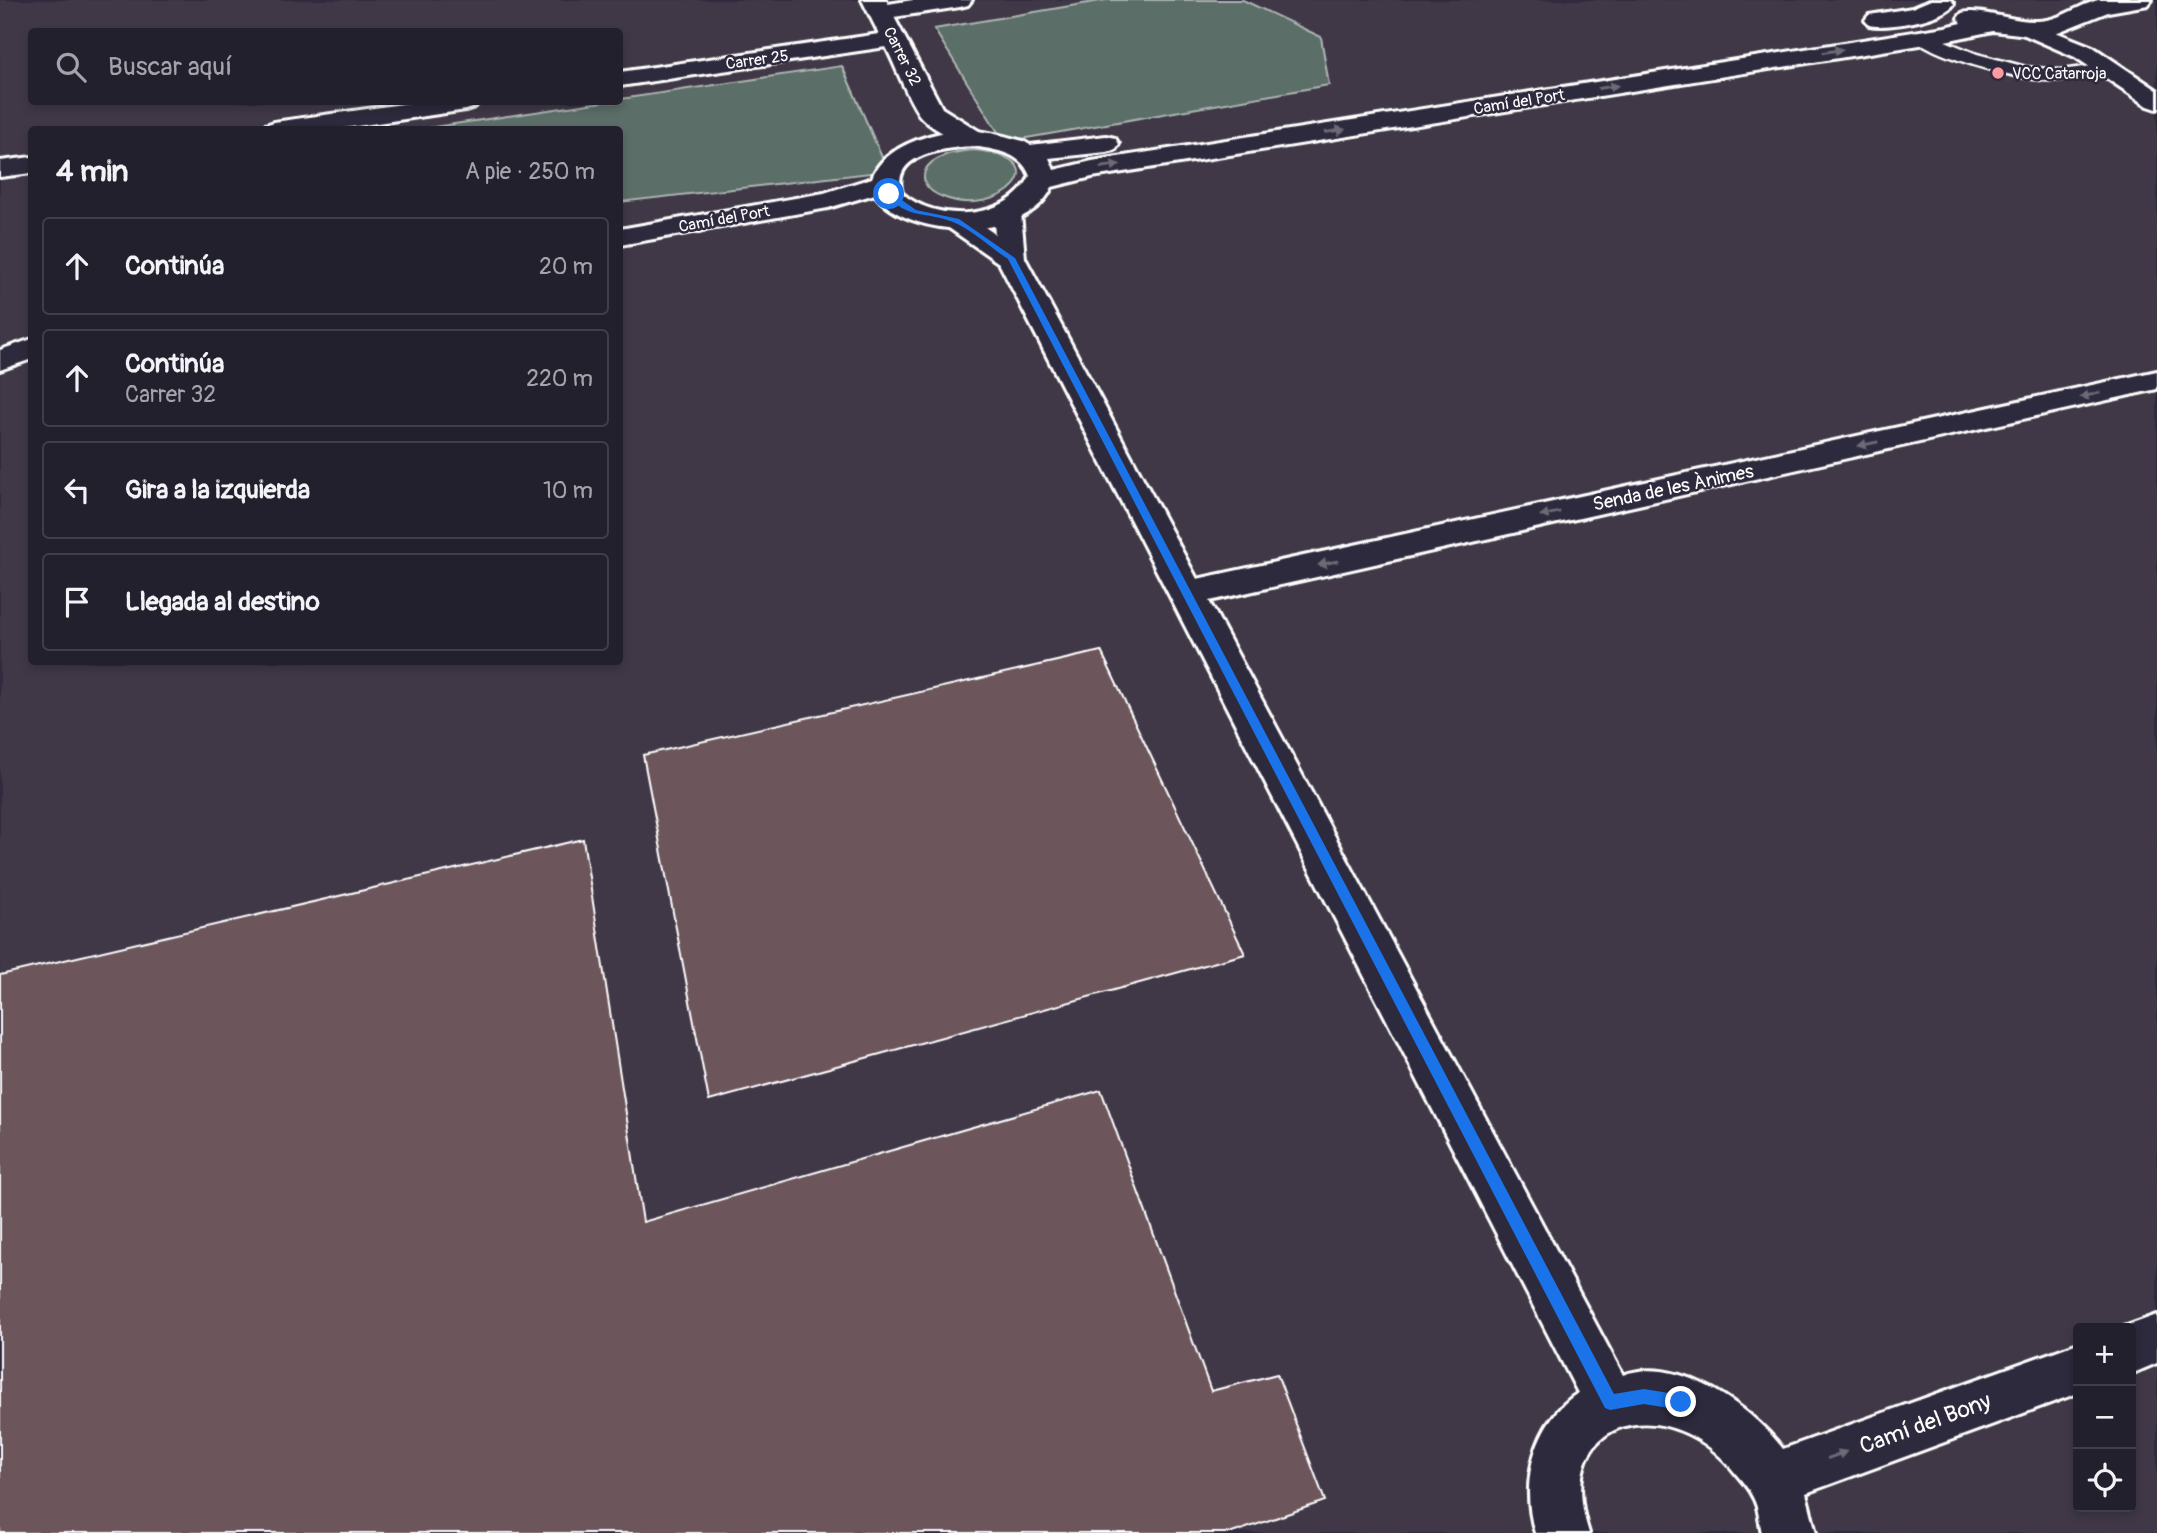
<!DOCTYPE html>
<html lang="es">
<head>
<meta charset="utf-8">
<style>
	body { margin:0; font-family:Pangolin,sans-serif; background:#2b2836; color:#f1f3f6 }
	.controls { position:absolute; right:21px; bottom:21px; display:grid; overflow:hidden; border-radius:7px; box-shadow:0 4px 10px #0003 }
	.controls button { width:63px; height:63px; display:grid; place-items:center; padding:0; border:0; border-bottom:2px solid #403e4a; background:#23202e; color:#f1f3f6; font:35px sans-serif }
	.stop { position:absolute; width:21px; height:21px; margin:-16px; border:5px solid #1a73e8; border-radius:50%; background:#fff }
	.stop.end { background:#1a73e8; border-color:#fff; box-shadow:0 2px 7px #0008 }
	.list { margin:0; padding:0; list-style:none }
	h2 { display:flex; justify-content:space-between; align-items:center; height:91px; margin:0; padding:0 28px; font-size:30px }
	h2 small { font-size:23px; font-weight:400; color:#a3a3aa }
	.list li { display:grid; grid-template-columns:46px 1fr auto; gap:21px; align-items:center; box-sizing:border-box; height:98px; margin:0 14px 14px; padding:0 14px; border:2px solid #403e4a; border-radius:7px }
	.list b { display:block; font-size:26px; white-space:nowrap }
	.list p { margin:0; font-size:23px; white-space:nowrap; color:#a3a3aa }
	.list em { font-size:23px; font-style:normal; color:#a3a3aa }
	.icon { flex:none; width:38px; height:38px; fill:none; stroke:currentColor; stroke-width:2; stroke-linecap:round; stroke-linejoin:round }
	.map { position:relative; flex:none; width:2157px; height:1533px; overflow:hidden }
	.search { position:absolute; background:#23202e; box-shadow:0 4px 10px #0003; left:28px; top:28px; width:595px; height:77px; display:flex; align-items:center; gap:18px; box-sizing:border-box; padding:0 24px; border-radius:7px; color:#a3a3aa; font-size:26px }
	.panel { position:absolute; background:#23202e; box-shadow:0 4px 10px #0003; left:28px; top:126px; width:595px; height:539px; border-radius:7px }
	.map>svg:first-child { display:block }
	.built { fill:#413846; fill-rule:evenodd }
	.green { fill:#5b6e67; stroke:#adb6b3; stroke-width:2 }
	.building { fill:#6c575b; stroke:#fff; stroke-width:2 }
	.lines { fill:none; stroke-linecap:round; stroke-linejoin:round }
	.lane-casing { stroke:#fff; stroke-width:5 }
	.street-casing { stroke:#fff; stroke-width:6 }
	.secondary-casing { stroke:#fff; stroke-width:6 }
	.lane { fill:#2f2a3d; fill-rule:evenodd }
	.street { fill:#2f2a3d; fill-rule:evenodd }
	.secondary { fill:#2f2a3d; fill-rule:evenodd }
	.oneway { fill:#6d6a77 }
	.route { fill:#1a73e8 }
	.poi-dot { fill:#ff9aa2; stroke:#2f2a3d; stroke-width:2.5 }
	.labels { text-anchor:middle; stroke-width:5; stroke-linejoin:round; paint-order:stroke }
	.far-street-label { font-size:16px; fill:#fff; stroke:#2f2a3d }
	.far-poi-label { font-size:16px; fill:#fff; stroke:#2f2a3d; text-anchor:start }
	.street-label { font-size:19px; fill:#fff; stroke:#2f2a3d }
	.near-street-label { font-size:23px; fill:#fff; stroke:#2f2a3d }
</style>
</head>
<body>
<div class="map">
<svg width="2157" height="1533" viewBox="0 0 2157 1533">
	<rect width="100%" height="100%" fill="#2f2a3d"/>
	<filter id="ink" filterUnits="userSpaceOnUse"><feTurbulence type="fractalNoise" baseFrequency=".0143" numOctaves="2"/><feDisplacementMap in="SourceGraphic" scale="14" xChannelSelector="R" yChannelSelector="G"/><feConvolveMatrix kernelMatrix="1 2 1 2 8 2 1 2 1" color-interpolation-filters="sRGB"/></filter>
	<g filter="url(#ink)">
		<path class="built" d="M0,0h2157v1533h-2157zM32,32h588v70h-588zM32,130h588v532h-588zM2078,1328h53v179h-53z"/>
		<g class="green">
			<polygon points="1106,0 1243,0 1321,37 1329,85 1004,142 934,29"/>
			<polygon points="842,66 888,171 620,202 620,130 414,130 602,102 620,102 620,99"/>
			<path d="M973,150c92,8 27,70 -30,47 -24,-9 -26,-29 -2,-40 10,-5 21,-6 32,-7z"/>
		</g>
		<g class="building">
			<polygon points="1101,651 1245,954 709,1101 643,755"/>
			<polygon points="583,839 643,1222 1101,1090 1211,1391 1277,1374 1325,1501 1232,1533 0,1533 0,975"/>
		</g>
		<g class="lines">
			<g class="lane-casing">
				<path id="lane" d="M1923,32l54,22 49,13 34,3 49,-6 9,5c-6,7 -16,6 -25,8 -17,2 -33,4 -50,3 -27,-2 -112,-23 -129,-43z"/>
			</g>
			<g class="street-casing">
				<g id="street">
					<path d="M862,0h24l2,4 25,-4h59l-4,5 -8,2 -66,10 48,91 40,25 4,5 -4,5c-16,5 -48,-13 -60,-25 -12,-13 -27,-54 -36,-71l-266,39v-14l259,-38z"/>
					<polygon points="2028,21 2093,47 2157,90 2157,109 2148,106 2075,57 2020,33 2016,28 2020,23"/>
					<polygon points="417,102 479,102 475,107 466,110 330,130 261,130 265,125 274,122"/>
					<polygon points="32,157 32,173 0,177 0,161"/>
					<path d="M1007,205l10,2 4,6 4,45 172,321 960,-208v18l-948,212 414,774c55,-21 129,33 160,74l295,-106v50l-272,100 10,40h-54c-2,-9 -3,-18 -5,-26 -4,-13 -12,-23 -20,-32 -65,-86 -188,-63 -148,58h-54c-15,-49 -2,-110 43,-140l-579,-1130 -53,-37 -4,-6 4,-6c20,-5 33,10 49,20l-2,-21 4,-6z"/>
					<polygon points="2157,1315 2157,1363 2131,1374 2131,1328 2121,1328"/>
				</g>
			</g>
			<g class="secondary-casing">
				<g id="secondary">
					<path d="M1931,0h20l3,4c-11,16 -68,25 -85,21l-4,-5 4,-5 43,-7z"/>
					<path d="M2098,0h54l-4,5 -40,7 -55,22 -25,1 -35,-4 -48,10 -853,136 -40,10c-24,56 -145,53 -177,7l-47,14 -208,37v-16l204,-36 48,-15c11,-33 70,-51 103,-47 16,1 33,6 48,10l7,4 76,-9 9,2 4,6 -4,6 -9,2 -57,6 5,12 38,-9 853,-134 17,-4 -4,-5 4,-5c18,-5 52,9 75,8 22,0 40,-15 61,-21zM973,146c23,4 48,6 57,30 -20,44 -94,48 -128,17 -12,-39 42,-45 71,-47z"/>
					<polygon points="32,339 32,359 0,370 0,350"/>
				</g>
			</g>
			<use href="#lane" class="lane"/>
			<use href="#street" class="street"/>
			<use href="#secondary" class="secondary"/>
		</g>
		<defs><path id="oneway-solid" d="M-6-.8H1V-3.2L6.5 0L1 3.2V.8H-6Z" transform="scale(1.75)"/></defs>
		<g class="oneway">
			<use href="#oneway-solid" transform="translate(1833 51) rotate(-9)"/>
			<use href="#oneway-solid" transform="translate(1608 87) rotate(-9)"/>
			<use href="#oneway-solid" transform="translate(1335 131) rotate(-9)"/>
			<use href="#oneway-solid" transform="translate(1110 166) rotate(-9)"/>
			<use href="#oneway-solid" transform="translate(2090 395) rotate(168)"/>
			<use href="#oneway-solid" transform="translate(1868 444) rotate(168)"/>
			<use href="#oneway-solid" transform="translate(1550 514) rotate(168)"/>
			<use href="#oneway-solid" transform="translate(1328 563) rotate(168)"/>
			<use href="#oneway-solid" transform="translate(1837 1455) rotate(-20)"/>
		</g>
	</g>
	<path class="route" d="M889,191l27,19 43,9 56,39 599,1136 30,-5 37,6 5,2 2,5 -2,5 -5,3 -37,-6 -34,6 -5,-2 -597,-1149c-17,-11 -36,-29 -55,-37 -27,-11 -45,-2 -68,-28z"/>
	<circle class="poi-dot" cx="1998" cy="73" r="7"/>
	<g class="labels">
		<g class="far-street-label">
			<text transform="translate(903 56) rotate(63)" y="6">Carrer 32</text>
			<text transform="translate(757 59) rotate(-8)" y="6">Carrer 25</text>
			<text transform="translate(1519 101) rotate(-9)" y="6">Camí del Port</text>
			<text transform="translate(724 218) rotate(-10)" y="6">Camí del Port</text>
		</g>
		<g class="far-poi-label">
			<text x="2012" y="79">VCC Catarroja</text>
		</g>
		<g class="street-label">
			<text transform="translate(1673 487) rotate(-12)" y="7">Senda de les Ànimes</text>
		</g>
		<g class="near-street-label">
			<text transform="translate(1925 1423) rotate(-20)" y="8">Camí del Bony</text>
		</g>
	</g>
</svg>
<div class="controls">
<button>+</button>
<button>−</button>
<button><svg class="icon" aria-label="locate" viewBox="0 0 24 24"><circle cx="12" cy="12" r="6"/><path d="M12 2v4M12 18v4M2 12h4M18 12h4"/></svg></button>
</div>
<div class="stop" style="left:889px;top:194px"></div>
<div class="stop end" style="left:1681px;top:1402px"></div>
<div class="search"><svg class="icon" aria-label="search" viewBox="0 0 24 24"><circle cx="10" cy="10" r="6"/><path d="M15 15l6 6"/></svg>Buscar aquí</div>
<section class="panel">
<h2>4 min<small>A pie · 250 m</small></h2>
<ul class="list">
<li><svg class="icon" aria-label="ahead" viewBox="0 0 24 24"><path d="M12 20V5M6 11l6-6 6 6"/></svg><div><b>Continúa</b></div><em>20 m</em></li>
<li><svg class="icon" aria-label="ahead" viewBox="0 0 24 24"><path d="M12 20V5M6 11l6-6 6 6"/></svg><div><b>Continúa</b><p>Carrer 32</p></div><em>220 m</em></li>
<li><svg class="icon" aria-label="left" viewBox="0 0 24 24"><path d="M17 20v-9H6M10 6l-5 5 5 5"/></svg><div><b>Gira a la izquierda</b></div><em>10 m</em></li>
<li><svg class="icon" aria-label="arrive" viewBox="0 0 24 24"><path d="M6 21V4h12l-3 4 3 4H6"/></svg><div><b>Llegada al destino</b></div></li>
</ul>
</section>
</div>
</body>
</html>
